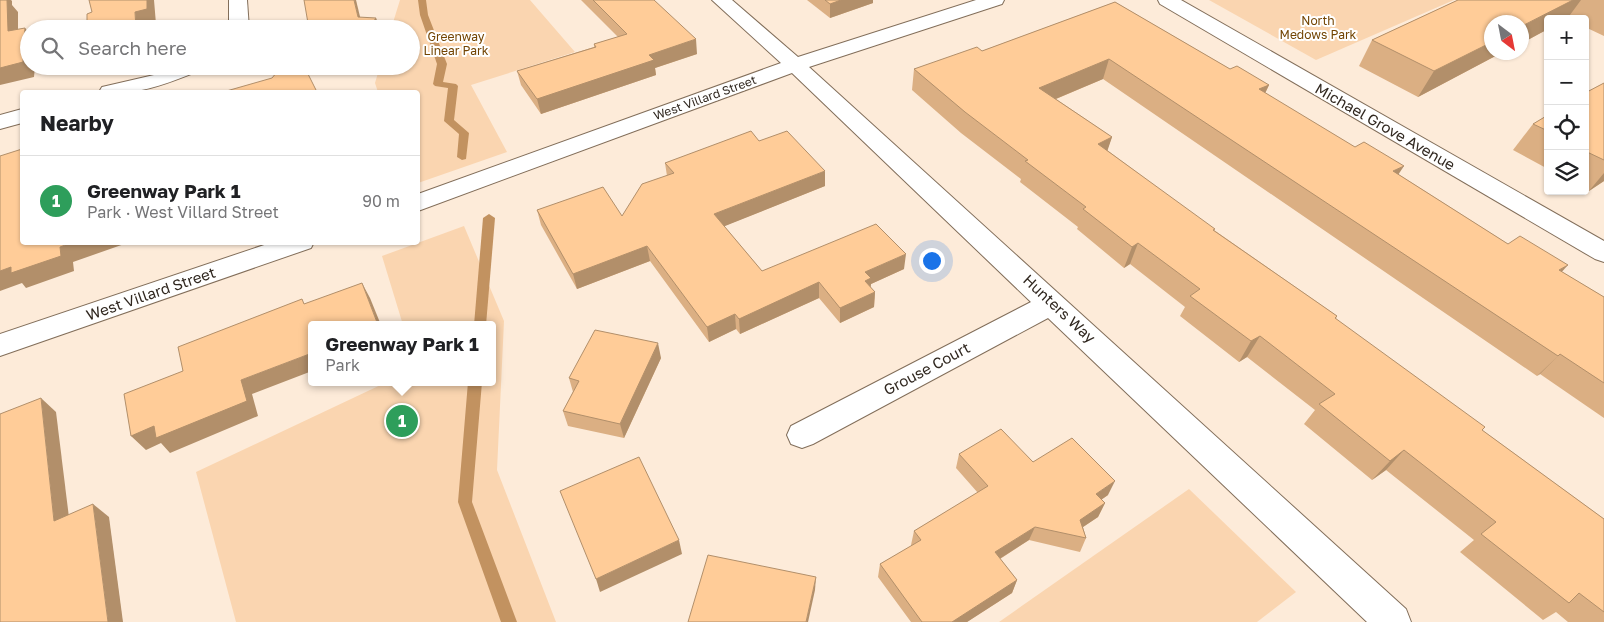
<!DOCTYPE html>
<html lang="en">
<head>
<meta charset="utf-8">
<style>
	body { margin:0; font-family:"Golos Text",sans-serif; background:#f2f2f2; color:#202124 }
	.controls { position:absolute; right:15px; top:15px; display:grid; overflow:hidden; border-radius:5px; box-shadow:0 1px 4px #0004 }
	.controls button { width:45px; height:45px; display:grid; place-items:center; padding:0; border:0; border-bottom:1px solid #e0e0e0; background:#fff; color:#202124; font:25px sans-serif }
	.compass { position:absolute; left:1484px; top:15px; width:45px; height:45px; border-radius:50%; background:#fff; box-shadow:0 1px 4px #0004; rotate:148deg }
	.you { position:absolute; left:931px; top:260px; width:18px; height:18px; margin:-12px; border:4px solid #fff; border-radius:50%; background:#1a73e8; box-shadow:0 0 0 8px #1a73e833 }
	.badge { display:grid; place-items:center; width:32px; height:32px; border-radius:50%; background:#ea580c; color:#fff; font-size:16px; font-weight:700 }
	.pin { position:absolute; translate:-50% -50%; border:2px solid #fff; box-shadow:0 1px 5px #0006 }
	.popup { position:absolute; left:308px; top:321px; width:188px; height:65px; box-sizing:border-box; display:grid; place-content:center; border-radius:5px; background:#fff; filter:drop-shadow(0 1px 4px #0005); font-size:16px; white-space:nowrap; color:#757577 }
	.popup b { font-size:19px; color:#202124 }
	.popup::after { content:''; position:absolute; left:50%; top:100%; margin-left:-10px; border:10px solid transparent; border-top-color:#fff }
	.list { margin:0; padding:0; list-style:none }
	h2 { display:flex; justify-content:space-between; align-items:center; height:65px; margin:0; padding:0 20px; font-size:21px }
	h2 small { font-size:16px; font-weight:400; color:#757577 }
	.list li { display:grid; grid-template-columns:32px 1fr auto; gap:15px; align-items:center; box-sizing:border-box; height:90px; padding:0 20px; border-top:1px solid #e0e0e0 }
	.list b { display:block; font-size:19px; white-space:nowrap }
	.list p { margin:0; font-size:16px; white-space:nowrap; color:#757577 }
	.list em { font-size:16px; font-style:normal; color:#757577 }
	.icon { flex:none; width:28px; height:28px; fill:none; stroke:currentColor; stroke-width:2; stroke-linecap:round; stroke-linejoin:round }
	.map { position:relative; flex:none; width:1604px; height:622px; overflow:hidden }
	.search { position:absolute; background:#fff; box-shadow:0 1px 4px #0004; left:20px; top:20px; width:400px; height:55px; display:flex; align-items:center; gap:12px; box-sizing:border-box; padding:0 18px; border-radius:28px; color:#757577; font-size:19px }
	.panel { position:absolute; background:#fff; box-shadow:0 1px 4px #0004; left:20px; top:90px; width:400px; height:155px; border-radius:5px }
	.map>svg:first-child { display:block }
	.green { fill:#fad5b0 }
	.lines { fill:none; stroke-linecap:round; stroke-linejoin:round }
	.stream { fill:#c29260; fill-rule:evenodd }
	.street-casing { stroke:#826e5a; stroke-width:2 }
	.street { fill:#fff; fill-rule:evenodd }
	.wall { fill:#dbaf83 }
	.shaded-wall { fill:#b28f6a }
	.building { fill:#ffcc98; stroke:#b28f6a }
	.labels { text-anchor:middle; stroke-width:4; stroke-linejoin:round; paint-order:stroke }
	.far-park-label { font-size:12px; fill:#724402; stroke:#fff }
	.far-street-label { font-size:12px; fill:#312820; stroke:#fff }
	.street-label { font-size:15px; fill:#312820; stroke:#fff }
</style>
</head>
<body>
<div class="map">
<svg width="1604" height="622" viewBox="0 0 1604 622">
	<rect width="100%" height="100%" fill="#fdebd9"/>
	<g class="green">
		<polygon points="400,0 530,0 575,52 471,85 507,152 418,183 418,92 378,92 375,83 380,66 411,66 411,29 391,29"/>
		<polygon points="1209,0 1454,0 1316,60"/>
		<polygon points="464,226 504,321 497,470 556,622 236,622 196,472 387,382 492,382 492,325 403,325 382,256"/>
		<polygon points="1189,489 1296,592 1257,622 999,622"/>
	</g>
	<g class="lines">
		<g class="stream">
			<polygon points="418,0 426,0 428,15 447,64 443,82 456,84 458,86 454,120 469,133 466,159 462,160 457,157 459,134 444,121 448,88 435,86 433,84 437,64 420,15"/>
			<polygon points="489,214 495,218 486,325 474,325 483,218"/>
			<polygon points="468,382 482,382 472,502 517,622 501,622 458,502"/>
		</g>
		<g class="street-casing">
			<g id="street">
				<polygon points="229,0 247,0 249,29 229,29"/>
				<polygon points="712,0 732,0 798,57 976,0 1004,0 1002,4 809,67 1406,609 1411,622 1367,622 1048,318 813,444 802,448 791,444 787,435 791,426 1031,302 792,73 418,211 418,194 781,63"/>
				<polygon points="1158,0 1181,0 1604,241 1604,262 1595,259 1160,4"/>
				<path d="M175,66h29l-3,4c-32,13 -66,27 -102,22l3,-5 52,-12z"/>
				<polygon points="22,109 22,123 0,129 0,115"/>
				<polygon points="273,242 314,242 311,248 0,356 0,334"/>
			</g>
		</g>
		<use href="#street" class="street"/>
	</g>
	<g class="wall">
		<polygon points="581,0 654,0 697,54 655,68 656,75 541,114 521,85 517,71 594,47 594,44 618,37"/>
		<polygon points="807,0 873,0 873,3 830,18"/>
		<polygon points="1458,0 1604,0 1604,36 1585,27 1585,19 1548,19 1548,29 1522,43 1492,52 1503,52 1418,97 1359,66 1372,40"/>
		<polygon points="1115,2 1230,69 1269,85 1265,93 1398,174 1508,244 1562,272 1604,297 1604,418 1540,374 1537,376 1103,79 1056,99 1112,137 1107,150 1214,230 1337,316 1336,319 1482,430 1604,519 1604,622 1568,622 1556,612 1543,620 1460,552 1474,540 1386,470 1372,480 1304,424 1315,410 1247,357 1239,362 1180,316 1185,307 1130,264 1124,268 1077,229 1078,227 1020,182 1021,179 961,133 912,90 914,69 982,51"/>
		<polygon points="282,66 357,66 354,70 305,68 272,78"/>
		<polygon points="1604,83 1604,181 1589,191 1585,189 1585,93"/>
		<polygon points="1548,115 1548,169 1513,150 1533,124"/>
		<polygon points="759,141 825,186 724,226 762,271 904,269 871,284 870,287 875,292 874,307 840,323 819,298 740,334 736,329 709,342 650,261 577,289 541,225 537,210 622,216 667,176 665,163"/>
		<polygon points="661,358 624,438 568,426 563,411 573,392 569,378"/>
		<polygon points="959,454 1033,462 1108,495 1101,500 1105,503 1098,517 1083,527 1086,538 1080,552 1029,540 1000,559 1017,580 1012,593 967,622 911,622 878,577 880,564 912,546 911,545 914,531 978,493 956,468"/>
	</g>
	<g class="shaded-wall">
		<polygon points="2,0 11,0 12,1 12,5 18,12 18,46 8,31"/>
		<polygon points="147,0 154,0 156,24 144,26 144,29 136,29 135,12"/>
		<polygon points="354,0 356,0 363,29 358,17"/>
		<polygon points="841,0 873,0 873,3 830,18 830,4"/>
		<polygon points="1573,0 1581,0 1567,19 1548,19 1548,29 1522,43 1522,26"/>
		<polygon points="376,18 381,29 368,29"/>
		<polygon points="25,28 29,33 29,66 35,66 34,77 0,85 0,68"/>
		<polygon points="696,39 697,54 655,68 656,75 541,114 537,99 649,55"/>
		<polygon points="1492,42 1492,52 1503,52 1418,97 1434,71"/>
		<polygon points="1109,59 1103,79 1034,108 1039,88"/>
		<polygon points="353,66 357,66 354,70"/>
		<polygon points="1269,85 1259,106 1259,89"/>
		<polygon points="1112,137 1105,158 1098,144"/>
		<polygon points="1404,166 1390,187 1393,171"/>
		<polygon points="825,171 825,186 715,230 714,214"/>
		<polygon points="1604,173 1604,181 1589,191"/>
		<polygon points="73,242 130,242 73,262 74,271 26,288 22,283 0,291 0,271 60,247"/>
		<polygon points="1138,243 1130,264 1124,268 1132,247"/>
		<polygon points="647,246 650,261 577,289 573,274"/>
		<polygon points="906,254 904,269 871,284 870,293 864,296 865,272"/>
		<polygon points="1568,265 1549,286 1559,270"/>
		<polygon points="819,282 819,298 740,334 739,319"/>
		<polygon points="362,283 370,298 381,325 378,325"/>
		<polygon points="875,292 874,307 840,323 840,308"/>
		<polygon points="735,314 736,329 709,342 707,327"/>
		<polygon points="1260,336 1247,357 1239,362 1251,341"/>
		<polygon points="658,343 661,358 624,438 620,424"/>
		<polygon points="312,353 312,371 252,394 258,416 170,453 161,443 146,450 131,436 241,380"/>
		<polygon points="1560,354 1540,374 1537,376 1558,356"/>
		<polygon points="41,398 56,412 71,534 54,521"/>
		<polygon points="1404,450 1386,470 1372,480 1390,461"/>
		<polygon points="1115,481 1108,495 1089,508 1096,494"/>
		<polygon points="1105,503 1098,517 1074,533 1080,520"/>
		<polygon points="93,504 109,517 123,622 108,622"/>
		<polygon points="1035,527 1029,540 990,565 995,552"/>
		<polygon points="679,540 682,554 600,592 596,579"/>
		<polygon points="816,577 815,590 808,622 806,622"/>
		<polygon points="1017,580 1012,593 967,622 952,622"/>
	</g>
	<g class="building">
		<polygon points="0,0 7,0 8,31 25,28 23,62 0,68"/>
		<polygon points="89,0 147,0 147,9 135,12 136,29 87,29 87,14 92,12"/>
		<polygon points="304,0 354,0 358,17 376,18 368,29 309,29"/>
		<polygon points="593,0 654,0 696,39 649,55 654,60 537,99 517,71 596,47 594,44 627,34"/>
		<polygon points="825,0 841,0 830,4"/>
		<polygon points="1458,0 1573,0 1522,26 1522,22 1492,22 1492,42 1434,71 1372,40"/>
		<polygon points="1115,2 1230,69 1237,66 1269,85 1259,89 1355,147 1364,142 1404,166 1393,171 1508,244 1520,236 1568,265 1559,270 1604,297 1604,383 1560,354 1558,356 1109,59 1039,88 1112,137 1098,144 1215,229 1213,230 1337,316 1335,318 1485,427 1482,430 1604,519 1604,612 1579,593 1569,603 1481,534 1496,522 1404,450 1390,461 1319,404 1335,394 1260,336 1251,341 1190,296 1200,289 1138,243 1132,247 1083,209 1086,207 1025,161 1028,160 965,112 914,69 977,47 982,51"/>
		<polygon points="282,66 304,66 317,92 223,92 272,78"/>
		<polygon points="1604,83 1604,160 1585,151 1585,93"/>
		<polygon points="1548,115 1548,131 1533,124"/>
		<polygon points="751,131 759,141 787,131 825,171 714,214 762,271 876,224 906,254 865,272 871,278 865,281 875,292 840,308 819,282 739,319 735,314 707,327 647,246 573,274 537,210 603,187 622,216 642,184 674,173 665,163"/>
		<polygon points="22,149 22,242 73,242 60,247 61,256 11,273 11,267 0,271 0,156"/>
		<polygon points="362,283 378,325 312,325 312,353 241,380 247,401 156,438 154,426 131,436 124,394 183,371 178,347 302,299 304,304"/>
		<polygon points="595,330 658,343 620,424 563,411 579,381 569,378"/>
		<polygon points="41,398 54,521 93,504 108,622 0,622 0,414"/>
		<polygon points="1001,429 1033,462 1072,438 1115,481 1096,494 1105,503 1080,520 1086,538 1035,527 995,552 1017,580 952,622 922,622 880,564 921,540 914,531 988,486 959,454"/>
		<polygon points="639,457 679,540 596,579 560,491"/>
		<polygon points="708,555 816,577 806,622 688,622"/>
	</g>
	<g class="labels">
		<g class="far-park-label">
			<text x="1318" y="25">North<tspan x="1318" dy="14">Medows Park</tspan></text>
			<text x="456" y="41">Greenway<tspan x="456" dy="14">Linear Park</tspan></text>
		</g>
		<g class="far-street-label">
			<text transform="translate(705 98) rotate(-20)" y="4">West Villard Street</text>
		</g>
		<g class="street-label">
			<text transform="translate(1385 127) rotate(30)" y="5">Michael Grove Avenue</text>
			<text transform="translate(151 294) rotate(-19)" y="5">West Villard Street</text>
			<text transform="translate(1059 309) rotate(43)" y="5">Hunters Way</text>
			<text transform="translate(927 369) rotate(-28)" y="5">Grouse Court</text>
		</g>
	</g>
</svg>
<div class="controls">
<button>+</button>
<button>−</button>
<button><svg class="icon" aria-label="locate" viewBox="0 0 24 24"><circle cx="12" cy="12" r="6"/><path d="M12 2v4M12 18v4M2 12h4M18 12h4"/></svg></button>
<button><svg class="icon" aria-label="layers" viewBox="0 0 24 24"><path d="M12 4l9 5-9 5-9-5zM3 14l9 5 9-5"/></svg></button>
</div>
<svg class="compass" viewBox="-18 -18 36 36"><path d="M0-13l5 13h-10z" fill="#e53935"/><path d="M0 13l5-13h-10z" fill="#757577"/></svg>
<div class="you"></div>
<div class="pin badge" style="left:402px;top:421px;background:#2e9e5b">1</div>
<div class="popup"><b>Greenway Park 1</b>Park</div>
<div class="search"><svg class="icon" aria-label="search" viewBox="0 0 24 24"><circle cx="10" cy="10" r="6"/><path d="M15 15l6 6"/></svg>Search here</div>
<section class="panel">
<h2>Nearby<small></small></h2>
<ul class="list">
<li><span class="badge" style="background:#2e9e5b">1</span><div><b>Greenway Park 1</b><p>Park · West Villard Street</p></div><em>90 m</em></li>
</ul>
</section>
</div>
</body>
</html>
